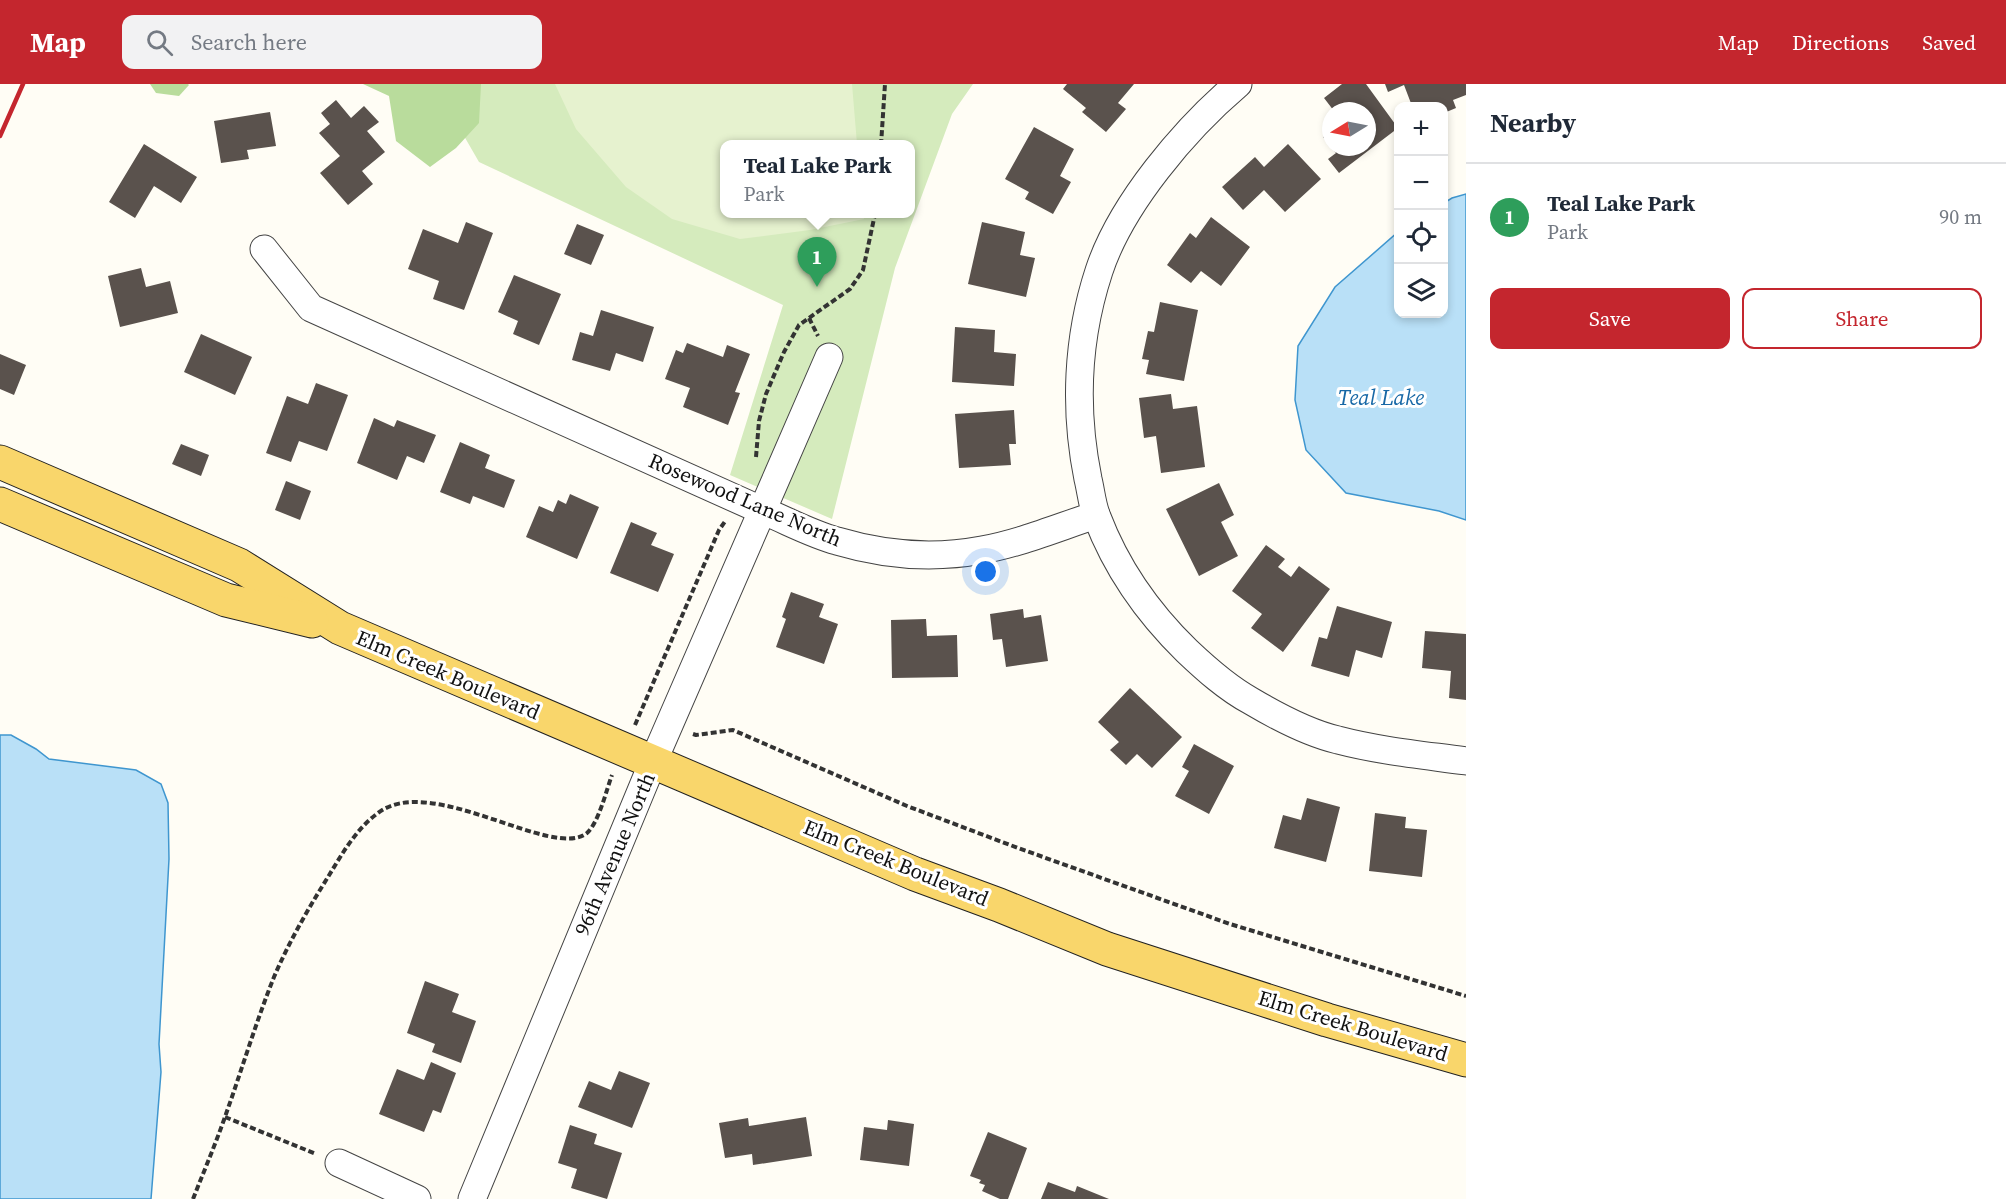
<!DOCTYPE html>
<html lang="en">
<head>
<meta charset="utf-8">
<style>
	body { margin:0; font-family:"Source Serif 4",serif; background:#f2f2f3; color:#1f2937 }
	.controls { position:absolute; right:18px; top:18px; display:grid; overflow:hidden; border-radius:12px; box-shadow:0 3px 9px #0003 }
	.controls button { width:54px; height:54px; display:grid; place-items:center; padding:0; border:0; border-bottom:2px solid #e0e1e3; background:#fff; color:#1f2937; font:30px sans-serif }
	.compass { position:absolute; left:1322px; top:18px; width:54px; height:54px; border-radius:50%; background:#fff; box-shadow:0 3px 9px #0003; rotate:260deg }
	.you { position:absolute; left:986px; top:488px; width:21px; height:21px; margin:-15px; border:4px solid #fff; border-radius:50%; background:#1a73e8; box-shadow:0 0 0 9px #1a73e833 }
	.badge { display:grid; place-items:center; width:39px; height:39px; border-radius:50%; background:#c4262e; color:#fff; font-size:20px; font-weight:700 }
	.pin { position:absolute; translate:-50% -50px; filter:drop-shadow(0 2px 3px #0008) }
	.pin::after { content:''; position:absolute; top:32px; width:21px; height:18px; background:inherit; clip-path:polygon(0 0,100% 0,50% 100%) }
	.popup { position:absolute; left:720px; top:56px; width:195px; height:78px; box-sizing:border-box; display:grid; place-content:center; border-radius:12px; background:#fff; filter:drop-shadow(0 2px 4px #0005); font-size:20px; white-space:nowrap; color:#747a83 }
	.popup b { font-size:22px; color:#1f2937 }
	.popup::after { content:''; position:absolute; left:50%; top:100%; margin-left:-12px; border:12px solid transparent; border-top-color:#fff }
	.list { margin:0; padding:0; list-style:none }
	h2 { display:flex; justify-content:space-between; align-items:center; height:78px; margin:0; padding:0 24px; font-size:26px }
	h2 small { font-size:20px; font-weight:400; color:#747a83 }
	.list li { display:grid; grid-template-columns:39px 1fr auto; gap:18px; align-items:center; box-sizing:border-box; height:108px; padding:0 24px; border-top:2px solid #e0e1e3 }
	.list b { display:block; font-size:22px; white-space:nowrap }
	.list p { margin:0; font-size:20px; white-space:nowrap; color:#747a83 }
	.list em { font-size:20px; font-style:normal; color:#747a83 }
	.actions { display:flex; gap:12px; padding:18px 24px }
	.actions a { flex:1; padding:14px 0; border:2px solid #c4262e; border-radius:12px; text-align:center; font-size:21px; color:#c4262e }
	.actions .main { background:#c4262e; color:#fff }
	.icon { flex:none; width:33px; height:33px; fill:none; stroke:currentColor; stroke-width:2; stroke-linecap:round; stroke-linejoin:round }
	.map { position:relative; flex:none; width:1466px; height:1115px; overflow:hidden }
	header { display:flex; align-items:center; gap:36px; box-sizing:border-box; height:84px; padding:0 30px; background:#c4262e; color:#fff }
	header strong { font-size:28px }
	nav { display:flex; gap:33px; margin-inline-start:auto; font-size:21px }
	.search { width:420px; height:54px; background:#f2f2f3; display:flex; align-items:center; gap:15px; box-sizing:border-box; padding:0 21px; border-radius:12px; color:#747a83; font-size:22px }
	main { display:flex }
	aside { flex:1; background:#fff }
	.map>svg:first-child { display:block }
	.green { fill:#d5ebbd; fill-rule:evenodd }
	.forest { fill:#b9dc9c }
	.pitch { fill:#e6f2cf }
	.water { fill:#b9e0f7; stroke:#3f96cf; stroke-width:1.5 }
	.building { fill:#5a524d }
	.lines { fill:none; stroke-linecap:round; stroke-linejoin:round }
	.minor-casing { stroke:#444; stroke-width:29 }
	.major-casing { stroke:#222; stroke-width:35 }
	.path { stroke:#333; stroke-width:4; stroke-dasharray:6 3; stroke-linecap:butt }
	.minor { stroke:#fff; stroke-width:27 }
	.major { stroke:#f9d66b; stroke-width:33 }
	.rail { stroke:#c4262e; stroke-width:4.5 }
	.labels { text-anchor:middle; stroke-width:6; stroke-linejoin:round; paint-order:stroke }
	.street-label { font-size:21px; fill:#111; stroke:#fff }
	.water-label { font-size:22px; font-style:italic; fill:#1768a6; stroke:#fff }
</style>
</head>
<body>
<header>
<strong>Map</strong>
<div class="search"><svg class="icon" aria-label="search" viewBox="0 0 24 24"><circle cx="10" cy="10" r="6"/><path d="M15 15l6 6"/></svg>Search here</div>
<nav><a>Map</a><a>Directions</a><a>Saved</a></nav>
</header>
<main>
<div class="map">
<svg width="1466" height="1115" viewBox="0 0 1466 1115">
	<rect width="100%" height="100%" fill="#fffdf5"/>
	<path class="green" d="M434,0h539l-21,30 -57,154 -63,251 -102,-44 53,-170 -304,-143zM724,61h186v69h-186z"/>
	<g class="forest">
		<polygon points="150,0 188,0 189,1 179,12 156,9"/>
		<polygon points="363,0 481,0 479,39 456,64 430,83 396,57 389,12"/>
	</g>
	<polygon class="pitch" points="555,0 852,0 857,60 724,61 724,130 863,130 864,135 810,146 740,155 672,135 626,103 576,45"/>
	<g class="water">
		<polygon points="1466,110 1466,436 1439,427 1346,409 1306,366 1295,316 1298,262 1335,203 1398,148 1398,230 1444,230 1444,119 1452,114"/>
		<polygon points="0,651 11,651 36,665 49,675 136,686 161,700 168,719 169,775 159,960 161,988 151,1115 0,1115"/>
	</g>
	<g class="building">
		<polygon points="1067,0 1134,0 1118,19 1126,25 1106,48 1082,28 1086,24 1063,5"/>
		<polygon points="1342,0 1366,0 1398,44 1339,89 1328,75 1336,69 1323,53 1331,48 1331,63 1367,63 1367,27 1334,27 1324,14"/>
		<polygon points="1385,0 1466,0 1466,11 1453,16 1456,24 1444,29 1444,22 1412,22 1404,1 1388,8"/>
		<polygon points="336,16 351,34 364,22 379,38 367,47 385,68 362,87 373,100 348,121 320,89 340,72 319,49 330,40 321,29"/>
		<polygon points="270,28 276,62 247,66 249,75 221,79 214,37"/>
		<polygon points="1034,43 1074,65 1060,92 1071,98 1053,130 1025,115 1029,108 1005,95"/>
		<polygon points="144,60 197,93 181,119 154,102 135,134 109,118"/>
		<polygon points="1288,60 1321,95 1285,128 1264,106 1243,126 1222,103 1255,73 1264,83"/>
		<polygon points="1211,133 1250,163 1221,202 1201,187 1191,199 1167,181 1190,149 1196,154"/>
		<polygon points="466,138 493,149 464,226 433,215 439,197 408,185 423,145 458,159"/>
		<polygon points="982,138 1025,148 1020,171 1035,174 1026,213 968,200"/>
		<polygon points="577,140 604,151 591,181 564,170"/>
		<polygon points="141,184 146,203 170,197 178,229 120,243 108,192"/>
		<polygon points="514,191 561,210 539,261 513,250 518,237 498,228"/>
		<polygon points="1160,218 1198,226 1184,297 1146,290 1149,276 1142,275 1148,247 1154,248"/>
		<polygon points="601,226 654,243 643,278 616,269 610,287 572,276 580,248 593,252"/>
		<polygon points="955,243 995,246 994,268 1016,270 1014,302 952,298"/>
		<polygon points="201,250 252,273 235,311 184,288"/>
		<polygon points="687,259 723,273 727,261 750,270 735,308 740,309 728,341 683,323 690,304 665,295 676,266 683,269"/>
		<polygon points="0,270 26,281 14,311 0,305"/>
		<polygon points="316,299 348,311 327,367 299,357 291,378 266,369 287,312 308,320"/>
		<polygon points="1171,310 1173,325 1197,322 1205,383 1161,389 1156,352 1144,354 1139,314"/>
		<polygon points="1014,326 1016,360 1009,360 1011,381 959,384 955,330"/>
		<polygon points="374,334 394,343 397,336 436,351 424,379 407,372 397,396 357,379"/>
		<polygon points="460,358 490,371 485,384 515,396 504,424 473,412 470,420 440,408"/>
		<polygon points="181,360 209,371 201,392 172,380"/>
		<polygon points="286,397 311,407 300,436 275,426"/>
		<polygon points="1219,399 1234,431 1221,438 1238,472 1199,492 1166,425"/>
		<polygon points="570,410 599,423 577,475 526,453 539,422 553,428 558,416 566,420"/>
		<polygon points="631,438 657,449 651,461 674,470 658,508 610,489"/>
		<polygon points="1266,461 1285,475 1278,483 1291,493 1299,482 1330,505 1283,568 1251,544 1262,530 1232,507"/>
		<polygon points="791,508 824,520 819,533 838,540 824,580 776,563 786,535 782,533"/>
		<polygon points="1337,522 1392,538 1382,574 1356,566 1349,593 1311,582 1319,553 1327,555"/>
		<polygon points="1023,525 1024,534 1041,531 1048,577 1006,583 1002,555 993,556 990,530"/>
		<polygon points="926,535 927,552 957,551 958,593 892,594 891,536"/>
		<polygon points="1425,547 1466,550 1466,616 1449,614 1451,587 1422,584"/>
		<polygon points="1130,604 1182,653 1152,684 1137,670 1126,681 1110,666 1119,658 1098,638"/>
		<polygon points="1194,660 1234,682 1209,730 1175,712 1189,687 1182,683"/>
		<polygon points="1307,714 1340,723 1326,778 1274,764 1283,731 1301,736"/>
		<polygon points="1375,729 1406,733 1405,744 1427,746 1422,793 1369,787"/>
		<polygon points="425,897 459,910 452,928 476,937 461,979 432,968 435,960 407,949"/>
		<polygon points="431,978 456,989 441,1029 433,1026 424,1048 379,1030 397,985 424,996"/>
		<polygon points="619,987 650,999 632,1044 578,1023 589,997 611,1006"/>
		<polygon points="806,1033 812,1072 753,1081 752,1070 725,1074 719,1039 748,1034 749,1042"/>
		<polygon points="888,1036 914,1040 909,1082 860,1076 864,1043 887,1046"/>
		<polygon points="570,1041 597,1050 594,1060 622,1069 607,1115 571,1104 577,1085 558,1079"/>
		<polygon points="988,1048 1027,1064 1008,1115 1000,1115 982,1107 985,1101 979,1099 981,1096 970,1092"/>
		<polygon points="1048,1098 1075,1108 1077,1102 1109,1115 1041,1115"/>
	</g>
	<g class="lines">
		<g class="minor-casing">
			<g id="minor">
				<path d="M1238,0c-53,45 -117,120 -139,187 -22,67 -25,139 -11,208 3,12 4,26 9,38 19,50 51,96 90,134 19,18 40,37 64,50 27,16 57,32 87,39 42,11 85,15 128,21"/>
				<path d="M264,165l47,59 450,202c25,10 50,24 76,31 47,14 97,18 145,9 39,-7 77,-23 114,-35"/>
				<polyline points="339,1079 417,1115"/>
				<polyline points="472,1115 653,678 829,273"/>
			</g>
		</g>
		<g class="major-casing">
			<g id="major">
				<polyline points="0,378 239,481 340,544 915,790 999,821 1107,865 1327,936 1466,976"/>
				<polyline points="0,420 226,516 312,537"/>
			</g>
		</g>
		<g class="path">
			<polyline points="881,61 885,0"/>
			<polyline points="809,234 818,252"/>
			<polyline points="756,373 759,337 766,310 784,268 799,241 850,205 863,186 875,130"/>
			<polyline points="635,641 719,446 726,436"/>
			<polyline points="693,650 696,651 733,646 907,722 1018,764 1230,840 1466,912"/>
			<polyline points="225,1033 316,1070"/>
			<path d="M193,1115c11,-28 23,-56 33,-85 16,-45 30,-92 48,-137 15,-35 34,-68 54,-100 14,-23 28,-48 50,-64 53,-41 175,48 209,20 12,-11 19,-42 25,-58"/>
		</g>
		<use href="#minor" class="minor"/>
		<use href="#major" class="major"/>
		<polyline class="rail" points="0,52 23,0"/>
	</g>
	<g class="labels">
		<g class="street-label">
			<text transform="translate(745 416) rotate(23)" y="7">Rosewood Lane North</text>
			<text transform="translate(448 591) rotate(23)" y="7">Elm Creek Boulevard</text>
			<text transform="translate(615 770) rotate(-67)" y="7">96th Avenue North</text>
			<text transform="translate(896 779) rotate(22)" y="7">Elm Creek Boulevard</text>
			<text transform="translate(1353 942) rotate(17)" y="7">Elm Creek Boulevard</text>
		</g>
		<g class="water-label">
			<text x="1381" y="321">Teal Lake</text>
		</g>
	</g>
</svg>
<div class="controls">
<button>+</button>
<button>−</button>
<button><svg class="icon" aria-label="locate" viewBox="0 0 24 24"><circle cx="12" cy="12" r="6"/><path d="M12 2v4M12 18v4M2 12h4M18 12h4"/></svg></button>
<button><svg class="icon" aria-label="layers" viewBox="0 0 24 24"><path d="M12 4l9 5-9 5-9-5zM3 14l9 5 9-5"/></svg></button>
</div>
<svg class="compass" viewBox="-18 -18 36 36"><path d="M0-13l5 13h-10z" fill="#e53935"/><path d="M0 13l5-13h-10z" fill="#747a83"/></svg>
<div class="you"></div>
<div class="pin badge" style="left:817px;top:203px;background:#2e9e5b">1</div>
<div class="popup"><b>Teal Lake Park</b>Park</div>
</div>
<aside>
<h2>Nearby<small></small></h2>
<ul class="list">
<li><span class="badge" style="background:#2e9e5b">1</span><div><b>Teal Lake Park</b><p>Park</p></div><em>90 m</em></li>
</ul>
<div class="actions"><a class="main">Save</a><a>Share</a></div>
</aside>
</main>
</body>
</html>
